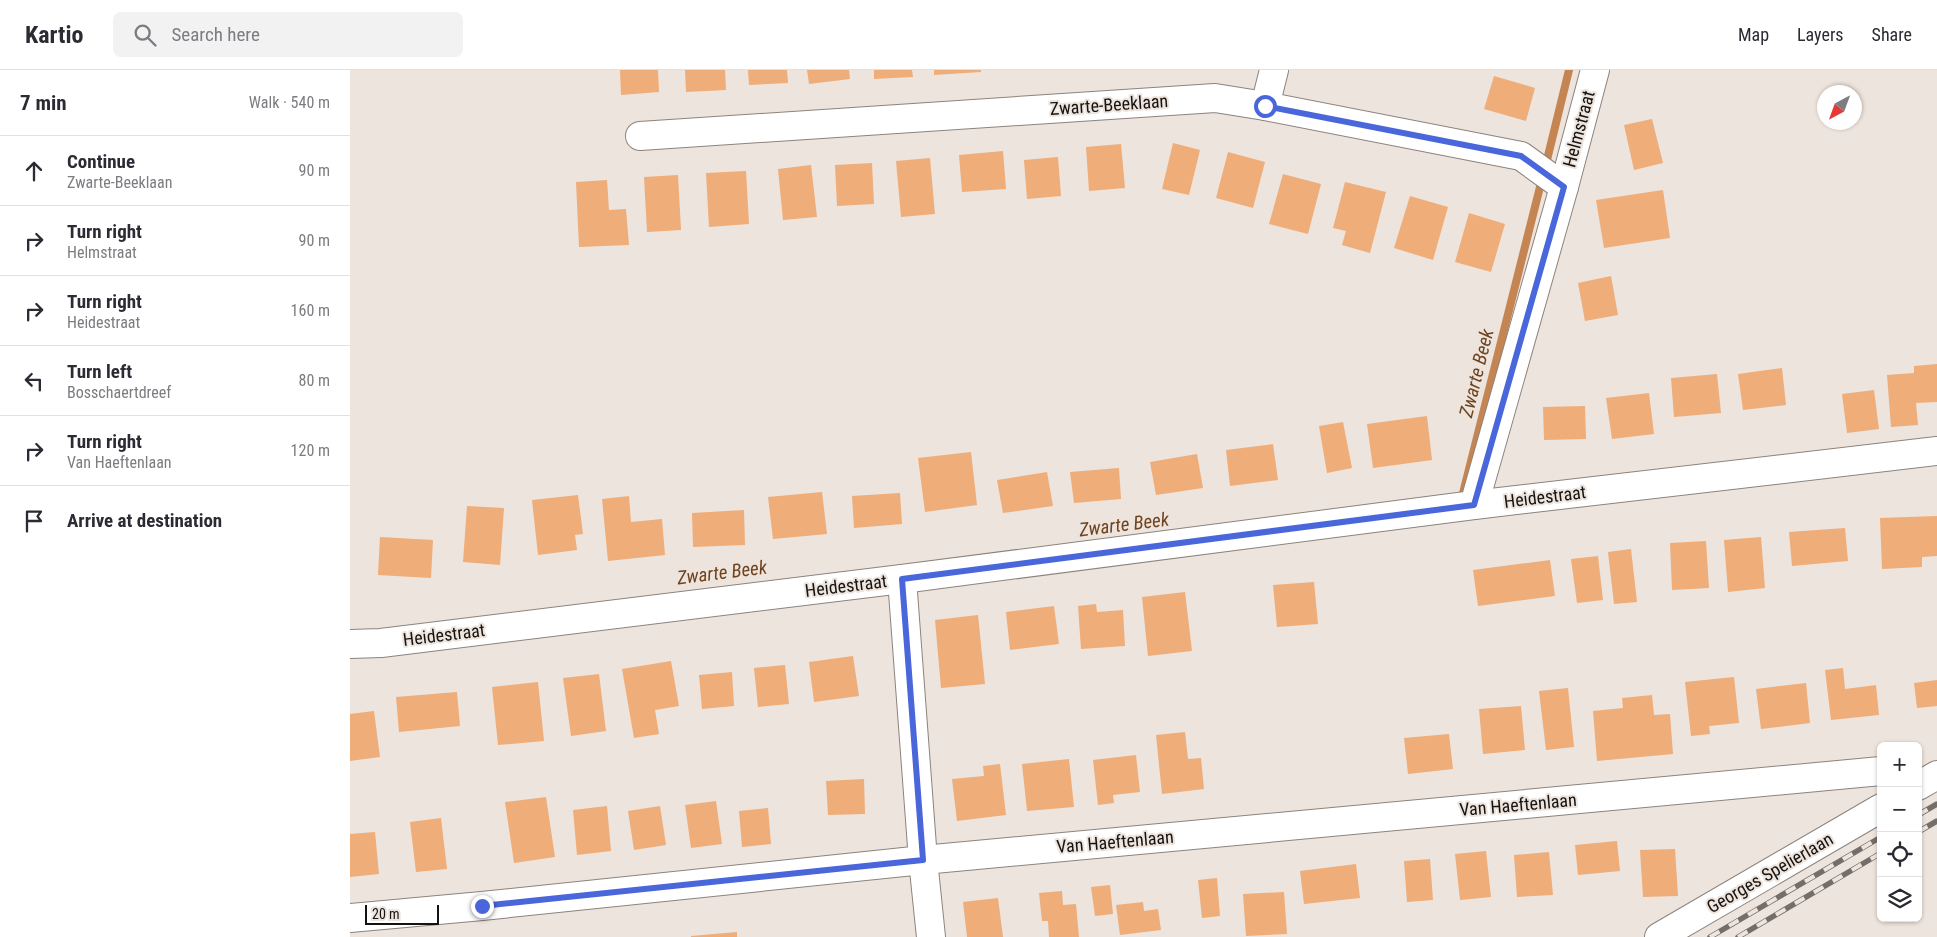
<!DOCTYPE html>
<html lang="en">
<head>
<meta charset="utf-8">
<style>
	body { margin:0; font-family:"Roboto Condensed",sans-serif; background:#f2f2f3; color:#2b2b33 }
	.controls { position:absolute; right:15px; bottom:15px; display:grid; overflow:hidden; border-radius:8px; box-shadow:0 1px 4px #0004 }
	.controls button { width:45px; height:45px; display:grid; place-items:center; padding:0; border:0; border-bottom:1px solid #e1e1e2; background:#fff; color:#2b2b33; font:25px sans-serif }
	.compass { position:absolute; left:1467px; top:15px; width:45px; height:45px; border-radius:50%; background:#fff; box-shadow:0 1px 4px #0004; rotate:221deg }
	.scale { position:absolute; left:15px; bottom:12px; width:74px; box-sizing:border-box; padding-left:5px; border:2px solid #151210; border-top:0; font-size:14px; line-height:18px; white-space:nowrap; color:#151210; -webkit-text-stroke:4px #ede4dd; paint-order:stroke }
	.stop { position:absolute; width:15px; height:15px; margin:-11px; border:4px solid #4966da; border-radius:50%; background:#fff }
	.stop.end { background:#4966da; border-color:#fff; box-shadow:0 1px 5px #0008 }
	.list { margin:0; padding:0; list-style:none }
	h2 { display:flex; justify-content:space-between; align-items:center; height:65px; margin:0; padding:0 20px; font-size:21px }
	h2 small { font-size:16px; font-weight:400; color:#7c7c81 }
	.list li { display:grid; grid-template-columns:32px 1fr auto; gap:15px; align-items:center; box-sizing:border-box; height:70px; padding:0 20px; border-top:1px solid #e1e1e2 }
	.list b { display:block; font-size:19px; white-space:nowrap }
	.list p { margin:0; font-size:16px; white-space:nowrap; color:#7c7c81 }
	.list em { font-size:16px; font-style:normal; color:#7c7c81 }
	.icon { flex:none; width:28px; height:28px; fill:none; stroke:currentColor; stroke-width:2; stroke-linecap:round; stroke-linejoin:round }
	.map { position:relative; flex:none; width:1587px; height:867px; overflow:hidden }
	header { display:flex; align-items:center; gap:30px; box-sizing:border-box; height:70px; padding:0 25px; background:#fff; border-bottom:1px solid #e1e1e2 }
	header strong { font-size:24px }
	nav { display:flex; gap:28px; margin-inline-start:auto; font-size:18px }
	.search { width:350px; height:45px; background:#f2f2f3; display:flex; align-items:center; gap:12px; box-sizing:border-box; padding:0 18px; border-radius:8px; color:#7c7c81; font-size:19px }
	main { display:flex }
	aside { flex:1; background:#fff }
	.map>svg:first-child { display:block }
	.lines { fill:none; stroke-linecap:round; stroke-linejoin:round }
	.stream { stroke:#c48552; stroke-width:8 }
	.building { fill:#eead79 }
	.minor-casing { stroke:#8c837d; stroke-width:30 }
	.minor { stroke:#fff; stroke-width:28 }
	.rail-casing { stroke:#746e6a; stroke-width:5.5 }
	.rail { stroke:#ede4dd; stroke-width:4; stroke-dasharray:11; stroke-linecap:butt }
	.route { stroke:#4966da; stroke-width:6 }
	.labels { text-anchor:middle; stroke-width:4; stroke-linejoin:round; paint-order:stroke }
	.street-label { font-size:18px; fill:#151210; stroke:#ede4dd }
	.water-label { font-size:19px; font-style:italic; fill:#6f431e; stroke:#ede4dd }
</style>
</head>
<body>
<header>
<strong>Kartio</strong>
<div class="search"><svg class="icon" aria-label="search" viewBox="0 0 24 24"><circle cx="10" cy="10" r="6"/><path d="M15 15l6 6"/></svg>Search here</div>
<nav><a>Map</a><a>Layers</a><a>Share</a></nav>
</header>
<main>
<aside>
<h2>7 min<small>Walk · 540 m</small></h2>
<ul class="list">
<li><svg class="icon" aria-label="ahead" viewBox="0 0 24 24"><path d="M12 20V5M6 11l6-6 6 6"/></svg><div><b>Continue</b><p>Zwarte-Beeklaan</p></div><em>90 m</em></li>
<li><svg class="icon" aria-label="right" viewBox="0 0 24 24"><path d="M7 20v-9h11M14 6l5 5-5 5"/></svg><div><b>Turn right</b><p>Helmstraat</p></div><em>90 m</em></li>
<li><svg class="icon" aria-label="right" viewBox="0 0 24 24"><path d="M7 20v-9h11M14 6l5 5-5 5"/></svg><div><b>Turn right</b><p>Heidestraat</p></div><em>160 m</em></li>
<li><svg class="icon" aria-label="left" viewBox="0 0 24 24"><path d="M17 20v-9H6M10 6l-5 5 5 5"/></svg><div><b>Turn left</b><p>Bosschaertdreef</p></div><em>80 m</em></li>
<li><svg class="icon" aria-label="right" viewBox="0 0 24 24"><path d="M7 20v-9h11M14 6l5 5-5 5"/></svg><div><b>Turn right</b><p>Van Haeftenlaan</p></div><em>120 m</em></li>
<li><svg class="icon" aria-label="arrive" viewBox="0 0 24 24"><path d="M6 21V4h12l-3 4 3 4H6"/></svg><div><b>Arrive at destination</b></div></li>
</ul>
</aside>
<div class="map">
<svg width="1587" height="867" viewBox="0 0 1587 867">
	<rect width="100%" height="100%" fill="#ede4dd"/>
	<g class="lines">
		<g class="stream">
			<polyline points="1195,98 1219,0"/>
			<polyline points="1109,431 1111,431 1192,109"/>
		</g>
	</g>
	<g class="building">
		<polygon points="270,0 308,0 309,22 271,25"/>
		<polygon points="335,0 375,0 376,20 336,22"/>
		<polygon points="398,0 437,0 438,13 399,15"/>
		<polygon points="457,0 499,0 500,9 459,14"/>
		<polygon points="524,0 562,0 563,7 524,9"/>
		<polygon points="584,0 631,0 631,2 584,5"/>
		<polygon points="1144,6 1185,18 1176,51 1134,39"/>
		<polygon points="1302,49 1313,93 1284,100 1274,55"/>
		<polygon points="823,73 850,80 839,125 812,119"/>
		<polygon points="771,74 775,118 739,121 736,77"/>
		<polygon points="653,81 656,119 612,122 609,85"/>
		<polygon points="878,82 915,92 903,138 866,128"/>
		<polygon points="708,87 711,126 677,129 674,90"/>
		<polygon points="580,88 585,144 551,147 546,91"/>
		<polygon points="522,93 524,134 487,136 485,95"/>
		<polygon points="461,95 467,147 433,150 428,99"/>
		<polygon points="396,101 399,154 359,157 356,103"/>
		<polygon points="933,104 971,114 958,164 919,154"/>
		<polygon points="328,105 331,160 297,162 294,107"/>
		<polygon points="257,110 259,140 276,139 279,175 229,177 226,112"/>
		<polygon points="995,112 1036,122 1020,183 992,175 996,161 983,158"/>
		<polygon points="1313,120 1320,168 1254,178 1246,130"/>
		<polygon points="1060,126 1098,137 1083,190 1044,178"/>
		<polygon points="1119,143 1155,154 1141,202 1105,192"/>
		<polygon points="1261,206 1268,245 1235,251 1228,213"/>
		<polygon points="1587,294 1587,332 1566,333 1568,355 1541,357 1537,305 1564,303 1564,296"/>
		<polygon points="1432,298 1436,335 1393,340 1388,304"/>
		<polygon points="1367,304 1371,343 1324,347 1321,308"/>
		<polygon points="1524,320 1529,359 1497,363 1492,324"/>
		<polygon points="1299,323 1304,364 1262,369 1256,328"/>
		<polygon points="1235,336 1236,369 1194,370 1193,337"/>
		<polygon points="1077,346 1082,390 1023,398 1017,354"/>
		<polygon points="993,352 1002,398 977,403 969,356"/>
		<polygon points="923,374 928,410 880,416 876,380"/>
		<polygon points="621,382 627,435 575,442 568,388"/>
		<polygon points="847,384 853,418 806,425 800,392"/>
		<polygon points="769,398 771,429 724,433 720,402"/>
		<polygon points="697,402 703,436 653,443 647,410"/>
		<polygon points="472,422 477,464 423,469 418,427"/>
		<polygon points="550,423 552,454 504,458 502,426"/>
		<polygon points="228,425 233,464 225,465 227,480 188,485 182,430"/>
		<polygon points="279,426 281,452 312,449 315,485 258,491 252,429"/>
		<polygon points="117,436 154,438 150,495 113,492"/>
		<polygon points="394,440 395,475 343,477 342,443"/>
		<polygon points="1587,446 1587,486 1572,487 1572,497 1532,499 1530,448"/>
		<polygon points="1495,458 1498,491 1442,496 1439,462"/>
		<polygon points="30,467 83,470 81,508 28,505"/>
		<polygon points="1411,467 1415,518 1378,522 1374,470"/>
		<polygon points="1356,471 1359,518 1322,520 1320,473"/>
		<polygon points="1281,479 1287,532 1264,534 1258,482"/>
		<polygon points="1248,486 1253,530 1227,533 1221,489"/>
		<polygon points="1200,490 1205,526 1128,536 1123,500"/>
		<polygon points="964,512 968,554 927,557 923,515"/>
		<polygon points="835,522 842,581 798,586 792,527"/>
		<polygon points="746,534 747,542 773,540 775,576 731,579 728,536"/>
		<polygon points="704,536 709,574 660,580 656,542"/>
		<polygon points="628,545 635,614 591,618 585,550"/>
		<polygon points="503,586 509,626 464,632 459,592"/>
		<polygon points="321,591 329,636 305,640 309,664 284,668 272,599"/>
		<polygon points="435,595 439,634 408,637 404,598"/>
		<polygon points="1493,598 1495,619 1526,615 1529,645 1481,650 1475,600"/>
		<polygon points="382,602 384,636 352,639 349,605"/>
		<polygon points="249,604 256,661 221,666 213,608"/>
		<polygon points="1384,607 1389,653 1359,656 1360,664 1341,666 1335,612"/>
		<polygon points="1587,610 1587,636 1567,638 1564,613"/>
		<polygon points="188,612 194,671 148,675 142,617"/>
		<polygon points="1456,613 1460,653 1411,659 1406,619"/>
		<polygon points="1218,618 1224,677 1196,680 1189,621"/>
		<polygon points="107,622 110,656 49,662 46,627"/>
		<polygon points="1302,625 1304,645 1320,644 1323,684 1247,691 1243,641 1273,638 1272,628"/>
		<polygon points="1171,636 1175,680 1133,684 1129,639"/>
		<polygon points="24,641 30,687 0,691 0,644"/>
		<polygon points="835,662 838,689 851,688 854,719 812,724 806,665"/>
		<polygon points="1099,664 1103,699 1058,704 1054,668"/>
		<polygon points="786,685 790,722 763,725 764,733 748,735 743,690"/>
		<polygon points="719,689 724,737 677,741 672,694"/>
		<polygon points="650,694 656,745 607,751 602,709 634,706 633,696"/>
		<polygon points="514,709 515,744 478,745 476,711"/>
		<polygon points="196,727 205,787 164,793 155,732"/>
		<polygon points="366,731 372,774 341,778 335,735"/>
		<polygon points="257,736 261,781 227,785 223,740"/>
		<polygon points="310,736 316,775 284,780 278,741"/>
		<polygon points="418,738 421,774 392,777 389,741"/>
		<polygon points="91,748 97,799 66,802 60,752"/>
		<polygon points="25,762 29,804 0,807 0,764"/>
		<polygon points="1267,771 1270,801 1228,805 1225,775"/>
		<polygon points="1325,779 1328,826 1293,827 1290,780"/>
		<polygon points="1136,781 1141,827 1110,830 1105,784"/>
		<polygon points="1199,782 1203,825 1167,827 1164,785"/>
		<polygon points="1080,789 1083,830 1057,832 1054,791"/>
		<polygon points="1006,794 1010,828 954,834 950,801"/>
		<polygon points="867,808 870,846 852,848 848,810"/>
		<polygon points="760,815 763,844 745,846 741,817"/>
		<polygon points="712,821 713,835 726,834 729,867 699,867 698,851 692,851 689,823"/>
		<polygon points="934,822 937,864 896,866 893,824"/>
		<polygon points="648,828 653,867 617,867 613,832"/>
		<polygon points="793,832 794,841 808,839 811,860 770,865 766,835"/>
		<polygon points="387,862 387,867 341,867 341,866"/>
	</g>
	<g class="lines">
		<g class="minor-casing">
			<g id="minor">
				<polyline points="915,36 924,0"/>
				<polyline points="290,66 865,28 915,36 1171,86 1214,117"/>
				<polyline points="1124,435 1214,117 1245,0"/>
				<polyline points="552,509 573,790 581,867"/>
				<polyline points="0,574 31,573 552,509 1124,435 1587,381"/>
				<polyline points="1568,716 1587,705"/>
				<polyline points="0,848 132,836 573,790 1531,701"/>
				<polyline points="1309,867 1531,738"/>
			</g>
		</g>
		<use href="#minor" class="minor"/>
		<g class="rail-casing">
			<g id="rail">
				<polyline points="1568,745 1587,734"/>
				<polyline points="1568,762 1587,751"/>
				<polyline points="1360,867 1531,767"/>
				<polyline points="1388,867 1531,783"/>
			</g>
		</g>
		<use href="#rail" class="rail"/>
	</g>
	<g class="lines">
		<polyline class="route" points="132,836 573,790 552,509 1124,435 1214,117 1171,86 915,36"/>
	</g>
	<g class="labels">
		<g class="street-label">
			<text transform="translate(759 35) rotate(-4)" y="6">Zwarte-Beeklaan</text>
			<text transform="translate(1229 59) rotate(-75)" y="6">Helmstraat</text>
			<text transform="translate(1195 427) rotate(-7)" y="6">Heidestraat</text>
			<text transform="translate(496 516) rotate(-7)" y="6">Heidestraat</text>
			<text transform="translate(94 565) rotate(-7)" y="6">Heidestraat</text>
			<text transform="translate(1168 735) rotate(-5)" y="6">Van Haeftenlaan</text>
			<text transform="translate(765 772) rotate(-5)" y="6">Van Haeftenlaan</text>
			<text transform="translate(1420 803) rotate(-30)" y="6">Georges Spelierlaan</text>
		</g>
		<g class="water-label">
			<text transform="translate(1126 303) rotate(-76)" y="7">Zwarte Beek</text>
			<text transform="translate(774 454) rotate(-7)" y="7">Zwarte Beek</text>
			<text transform="translate(372 502) rotate(-7)" y="7">Zwarte Beek</text>
		</g>
	</g>
</svg>
<div class="controls">
<button>+</button>
<button>−</button>
<button><svg class="icon" aria-label="locate" viewBox="0 0 24 24"><circle cx="12" cy="12" r="6"/><path d="M12 2v4M12 18v4M2 12h4M18 12h4"/></svg></button>
<button><svg class="icon" aria-label="layers" viewBox="0 0 24 24"><path d="M12 4l9 5-9 5-9-5zM3 14l9 5 9-5"/></svg></button>
</div>
<svg class="compass" viewBox="-18 -18 36 36"><path d="M0-13l5 13h-10z" fill="#e53935"/><path d="M0 13l5-13h-10z" fill="#7c7c81"/></svg>
<div class="scale">20 m</div>
<div class="stop" style="left:915px;top:36px"></div>
<div class="stop end" style="left:132px;top:836px"></div>
</div>
</main>
</body>
</html>
